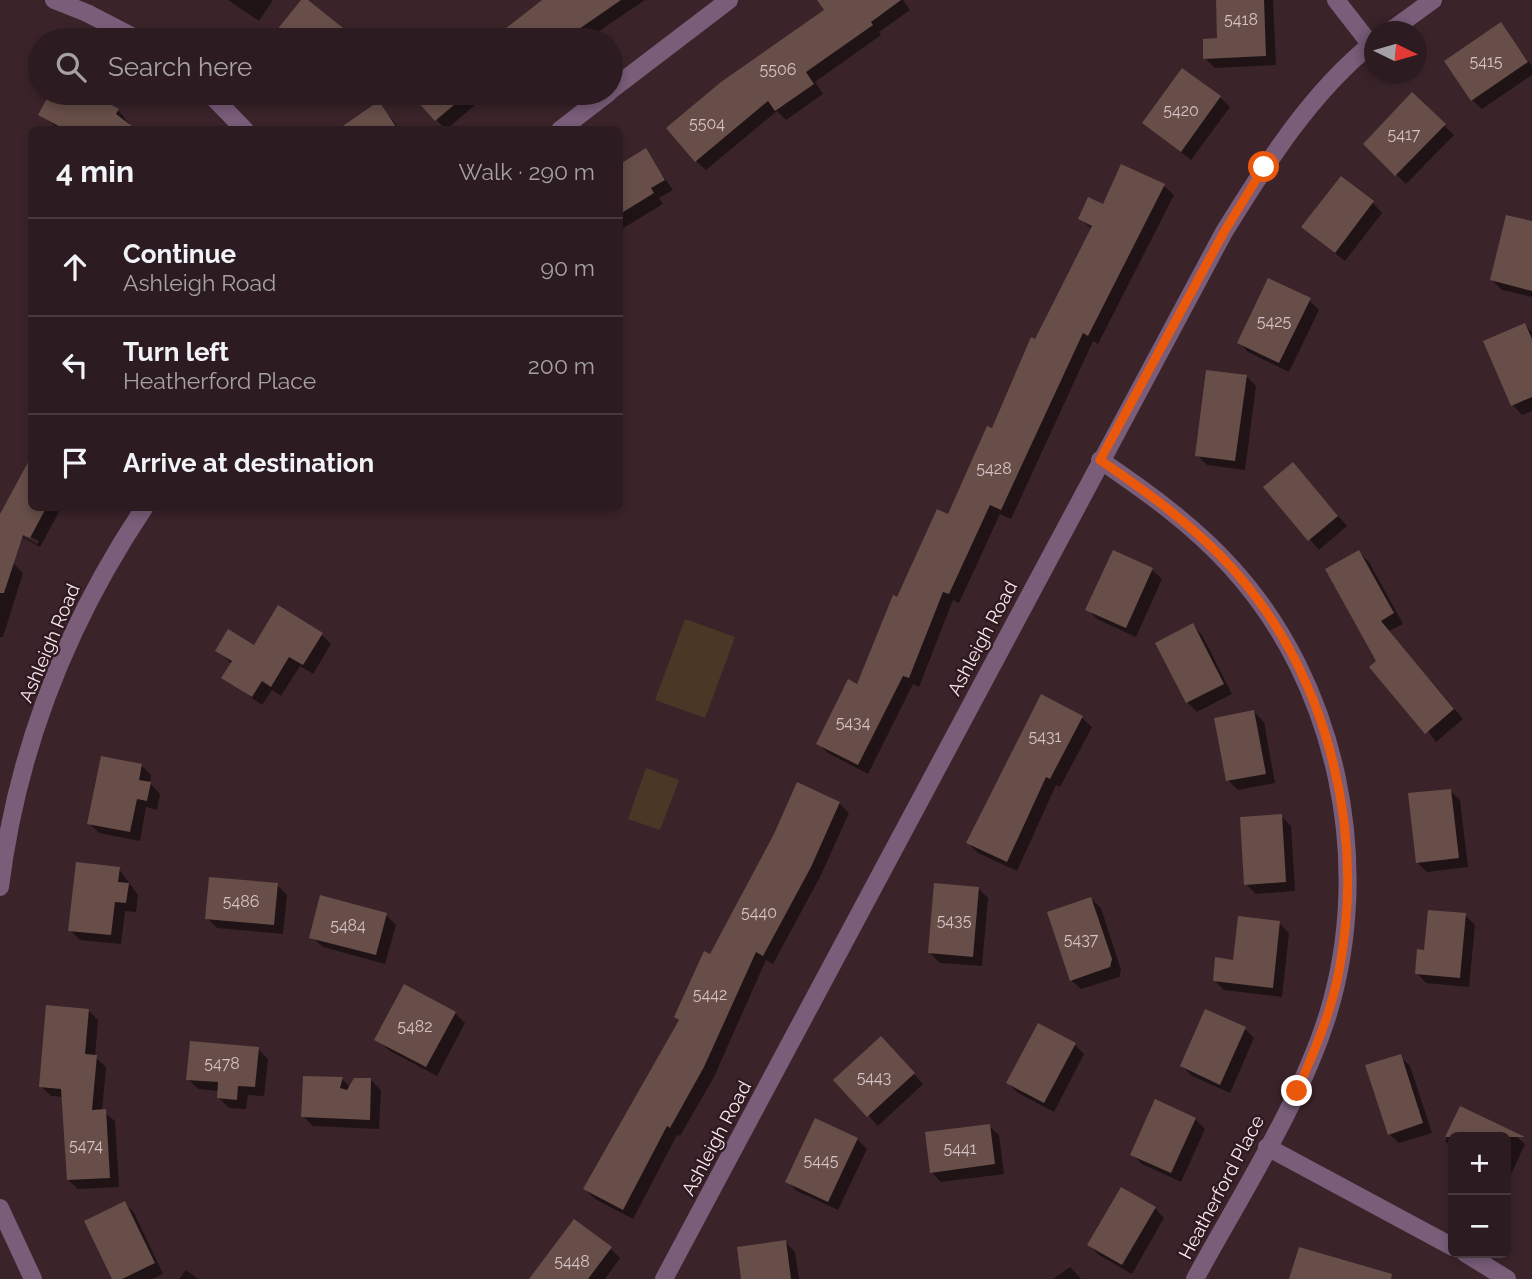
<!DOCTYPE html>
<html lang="en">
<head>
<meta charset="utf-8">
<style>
	body { margin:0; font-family:Raleway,sans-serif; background:#342429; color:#f1f3f6 }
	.controls { position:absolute; right:21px; bottom:21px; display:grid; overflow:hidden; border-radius:10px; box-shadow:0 4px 10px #0003 }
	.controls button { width:63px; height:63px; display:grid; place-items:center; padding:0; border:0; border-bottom:2px solid #48393e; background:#2c1b20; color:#f1f3f6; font:35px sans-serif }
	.compass { position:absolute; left:1364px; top:21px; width:63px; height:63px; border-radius:50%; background:#2c1b20; box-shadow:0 4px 10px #0003; rotate:95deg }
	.stop { position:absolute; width:21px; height:21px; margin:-16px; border:5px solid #ea580c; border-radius:50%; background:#fff }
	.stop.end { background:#ea580c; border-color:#fff; box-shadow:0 2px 7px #0008 }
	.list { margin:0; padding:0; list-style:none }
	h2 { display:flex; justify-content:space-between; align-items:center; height:91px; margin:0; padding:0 28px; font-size:30px }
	h2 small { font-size:23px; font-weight:400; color:#a6a1a5 }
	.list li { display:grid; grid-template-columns:46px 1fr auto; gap:21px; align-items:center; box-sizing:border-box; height:98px; padding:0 28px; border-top:2px solid #48393e }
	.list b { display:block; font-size:26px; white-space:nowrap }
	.list p { margin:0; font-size:23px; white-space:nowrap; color:#a6a1a5 }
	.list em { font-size:23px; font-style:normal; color:#a6a1a5 }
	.icon { flex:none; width:38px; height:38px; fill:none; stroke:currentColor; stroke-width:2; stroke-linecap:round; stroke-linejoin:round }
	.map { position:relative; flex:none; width:1532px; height:1279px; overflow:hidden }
	.search { position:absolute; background:#2c1b20; box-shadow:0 4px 10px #0003; left:28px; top:28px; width:595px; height:77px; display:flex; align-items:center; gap:18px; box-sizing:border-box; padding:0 24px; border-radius:38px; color:#a6a1a5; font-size:26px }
	.panel { position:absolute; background:#2c1b20; box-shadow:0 4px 10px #0003; left:28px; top:126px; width:595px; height:385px; border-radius:10px }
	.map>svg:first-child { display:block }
	.green { fill:#493825 }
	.shadow { fill:#0007; fill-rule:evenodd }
	.building { fill:#674e48 }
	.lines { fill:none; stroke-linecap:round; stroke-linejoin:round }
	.street { stroke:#795d79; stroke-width:18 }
	.route { stroke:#ea580c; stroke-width:9 }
	.labels { text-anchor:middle; stroke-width:5; stroke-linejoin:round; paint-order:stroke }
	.number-label { font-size:16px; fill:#d4c2c4 }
	.street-label { font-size:19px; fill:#f8e9ed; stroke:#301a21 }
</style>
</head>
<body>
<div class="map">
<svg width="1532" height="1279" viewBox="0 0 1532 1279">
	<rect width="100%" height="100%" fill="#3a242a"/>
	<g class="green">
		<polygon points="685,619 735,637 705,718 655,700"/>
		<polygon points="646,768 679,780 660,830 628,819"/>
	</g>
	<g class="shadow">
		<polygon points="228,0 273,0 259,21"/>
		<polygon points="545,0 645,0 586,40 511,40 505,32"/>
		<polygon points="829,0 903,0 910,10 879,32 881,35 815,82 823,94 786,120 777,111 706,170 696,161 827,10"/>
		<polygon points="1217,0 1273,0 1276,65 1215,68 1205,58 1219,40"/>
		<polygon points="1501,25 1532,66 1532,75 1482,109 1472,100"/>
		<polygon points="52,93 86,93 118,110 134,130 60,130 40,114"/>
		<polygon points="412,93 489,93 446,130"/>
		<polygon points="1412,95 1454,135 1406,184 1365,144"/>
		<polygon points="1220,97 1230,107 1191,160 1144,123"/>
		<polygon points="379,103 400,130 345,130"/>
		<polygon points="645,150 673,190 659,198 663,204 620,230 620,166"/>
		<polygon points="1164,186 1174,195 1098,344 1093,341 1011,519 1000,514 959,603 953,600 919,687 913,684 868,774 828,753 818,744 858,686 897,599 949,516 1092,229 1080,219 1104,206"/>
		<polygon points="1373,203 1382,213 1345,261 1313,236"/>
		<polygon points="1532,223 1532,297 1502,290 1492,280"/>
		<polygon points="1309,300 1319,310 1289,372 1248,352 1239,342"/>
		<polygon points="1525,325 1532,332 1532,411 1522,415 1513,405"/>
		<polygon points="1246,376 1256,386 1245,470 1207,465 1197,455"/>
		<polygon points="1293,464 1347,526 1319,550 1265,487"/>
		<path d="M32,508h29l-21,39 -31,-17 -9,-8v-4zM8,525l31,16 -2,3 -29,-16z"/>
		<polygon points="1359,552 1369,562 1403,624 1389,631 1463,719 1436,742 1378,662"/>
		<polygon points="0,559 13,563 23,573 3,637 0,637"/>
		<polygon points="1152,570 1162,579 1136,637 1097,619 1087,609"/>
		<polygon points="1192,625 1202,635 1232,694 1197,712 1187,702"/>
		<polygon points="321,634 331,644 313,674 300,666 281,696 272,690 262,705 224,678 232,664 217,650 254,648"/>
		<polygon points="1042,696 1082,718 1092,727 1060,787 1056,785 1017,871 978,853 968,843"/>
		<polygon points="1254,712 1264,722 1275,783 1238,790 1228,780"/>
		<polygon points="141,765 151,775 150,783 160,794 157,810 146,807 140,841 99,833 89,823"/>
		<polygon points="1450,791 1460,800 1468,867 1427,872 1417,862"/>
		<polygon points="839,803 849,813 820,877 773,964 766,960 714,1077 680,1136 677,1135 633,1219 595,1199 585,1189 680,1021 676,1017 776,835"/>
		<polygon points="1281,816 1291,826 1295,891 1256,894 1246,884"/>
		<polygon points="119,869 138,895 136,912 125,911 121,944 80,940 70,930"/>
		<polygon points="277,885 287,895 283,934 217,928 207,918"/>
		<polygon points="978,888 988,898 982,966 940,963 930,953"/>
		<polygon points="1091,899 1101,908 1121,970 1119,977 1081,989 1071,980"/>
		<polygon points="386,915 396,925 385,964 323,947 313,938"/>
		<polygon points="1465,915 1475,925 1469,987 1426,983 1417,973 1426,952"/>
		<polygon points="1279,923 1289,933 1282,997 1224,990 1214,980"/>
		<polygon points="88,1010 98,1020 95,1057 106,1067 102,1111 115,1121 119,1187 78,1189 68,1180 63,1097 51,1096 41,1086"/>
		<polygon points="455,1013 465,1023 437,1076 390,1051 379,1041"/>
		<polygon points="1245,1029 1254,1038 1230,1093 1192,1076 1182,1066"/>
		<polygon points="1075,1045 1084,1054 1054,1112 1018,1093 1008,1083"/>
		<polygon points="891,1048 923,1084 878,1126 836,1080"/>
		<polygon points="258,1049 268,1059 264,1096 248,1095 246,1109 229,1108 219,1098 219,1091 198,1089 188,1079"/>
		<polygon points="1400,1056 1410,1066 1432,1133 1399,1143 1389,1134"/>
		<polygon points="342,1079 351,1088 371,1080 381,1090 379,1129 313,1126 303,1116"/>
		<polygon points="1461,1108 1515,1135 1525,1144 1506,1185 1506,1137 1453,1137 1453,1149 1445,1141"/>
		<polygon points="1195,1119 1205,1129 1181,1182 1142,1164 1132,1154"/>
		<polygon points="989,1126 999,1135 1004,1174 941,1182 931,1172"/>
		<polygon points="857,1139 867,1149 838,1210 797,1191 787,1181"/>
		<polygon points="125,1203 134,1213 163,1274 152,1279 114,1279"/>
		<polygon points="1155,1208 1164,1218 1132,1274 1099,1255 1089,1245"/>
		<polygon points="785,1242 795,1252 799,1279 743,1279"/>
		<polygon points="611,1249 620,1258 605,1279 537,1279"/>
		<polygon points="1070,1267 1081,1279 1053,1279"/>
		<polygon points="186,1270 198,1279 179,1279"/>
	</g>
	<g class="building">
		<polygon points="301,0 308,0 358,40 288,40 276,31"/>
		<polygon points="542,0 621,0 579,29 567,40 491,40"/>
		<polygon points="817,0 901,0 871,22 873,25 806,72 814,84 775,111 768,101 695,162 666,128 721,82 824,10"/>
		<polygon points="1216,0 1264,0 1266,56 1203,59 1203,39 1217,38"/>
		<polygon points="1501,22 1528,62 1471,101 1444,61"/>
		<polygon points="1182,68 1221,96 1181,152 1142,123"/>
		<polygon points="1412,92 1446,124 1395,176 1363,144"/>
		<polygon points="50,93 89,93 119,109 116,114 137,130 66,130 38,115"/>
		<polygon points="410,93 468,93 435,121"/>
		<polygon points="379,101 398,130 337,130"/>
		<polygon points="646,148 665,180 651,188 654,193 620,214 620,164"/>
		<polygon points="1121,164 1165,184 1088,336 1083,333 1001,510 990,505 949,594 943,592 909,678 903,676 858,765 816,744 848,679 857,684 893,595 897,597 937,509 948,514 987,426 992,428 1031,337 1035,339 1092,226 1078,219 1088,197 1103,204"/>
		<polygon points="1341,176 1374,201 1335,253 1301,227"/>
		<polygon points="1506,215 1532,221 1532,291 1490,280"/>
		<polygon points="1268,278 1311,298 1279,363 1237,343"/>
		<polygon points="1525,323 1532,339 1532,397 1511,406 1483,341"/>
		<polygon points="1206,370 1247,375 1235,461 1195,456"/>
		<polygon points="32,455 32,508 46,508 30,538 23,535 4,593 0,593 0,514"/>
		<polygon points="1293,462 1338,516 1308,541 1263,487"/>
		<polygon points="1113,550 1153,568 1126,628 1085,610"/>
		<polygon points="1359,550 1394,613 1381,621 1454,709 1425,734 1369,667 1376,661 1325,569"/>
		<polygon points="278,605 323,633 303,665 289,657 271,687 262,681 252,697 221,678 232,661 215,651 228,629 254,645"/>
		<polygon points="1193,623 1224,684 1186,703 1155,643"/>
		<polygon points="1041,694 1083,716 1050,779 1046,777 1007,862 966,843"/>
		<polygon points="1254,710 1266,774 1226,781 1214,718"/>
		<polygon points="101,756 142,764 139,780 151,782 147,801 137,799 130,832 87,824"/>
		<polygon points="797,782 840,802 811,867 763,956 756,952 704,1067 670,1128 667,1126 623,1210 583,1189 679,1020 674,1017 704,951 710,954 774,834"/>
		<polygon points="1451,789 1459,858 1416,863 1408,793"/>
		<polygon points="1282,814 1286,882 1244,885 1240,817"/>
		<polygon points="76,862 120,867 118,882 129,883 126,903 115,902 111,935 68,931"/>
		<polygon points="209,877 278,883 274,925 205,919"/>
		<polygon points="934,883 979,887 973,957 928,953"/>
		<polygon points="320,895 387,913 376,955 309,938"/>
		<polygon points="1091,897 1112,959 1110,967 1070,981 1047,912"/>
		<polygon points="1428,910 1466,913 1460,978 1415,974 1417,949 1424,950"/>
		<polygon points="1238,916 1280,921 1273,988 1213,981 1215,957 1233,960"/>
		<polygon points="404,984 456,1012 426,1067 374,1040"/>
		<polygon points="46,1005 89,1009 85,1054 97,1055 92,1110 106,1109 110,1178 67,1180 61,1089 39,1087"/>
		<polygon points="1205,1009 1246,1027 1220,1085 1180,1066"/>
		<polygon points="1038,1023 1076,1043 1044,1103 1006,1083"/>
		<polygon points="881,1036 915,1073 867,1117 833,1080"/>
		<polygon points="190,1041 259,1047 255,1087 238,1086 237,1100 217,1098 218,1082 186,1080"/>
		<polygon points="1401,1054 1423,1123 1388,1135 1365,1065"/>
		<polygon points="303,1076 343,1077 340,1088 347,1090 354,1078 371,1078 370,1120 301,1117"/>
		<polygon points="1155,1099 1196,1118 1171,1173 1130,1155"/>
		<polygon points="1460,1106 1525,1137 1445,1137"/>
		<polygon points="815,1118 858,1138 828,1202 785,1182"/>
		<polygon points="990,1124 995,1164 930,1173 925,1132"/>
		<polygon points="1121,1187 1156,1207 1122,1265 1087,1245"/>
		<polygon points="125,1201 155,1263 122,1279 112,1279 84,1221"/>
		<polygon points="574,1219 612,1247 588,1279 529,1279"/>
		<polygon points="786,1240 791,1279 741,1279 737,1247"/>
		<polygon points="1299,1247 1392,1274 1391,1279 1289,1279"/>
	</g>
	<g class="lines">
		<g class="street">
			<polyline points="54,0 87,13 139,40"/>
			<polyline points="1336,0 1371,45"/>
			<polyline points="1389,32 1433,0"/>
			<polyline points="611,90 729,0"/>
			<polyline points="209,93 245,130"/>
			<polyline points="560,130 608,93"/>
			<path d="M1100,460c47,32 93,65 131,107 107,117 143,297 97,447 -28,90 -88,182 -133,265"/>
			<path d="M0,887c17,-137 68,-265 144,-379"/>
			<polyline points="1267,1147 1453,1247"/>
			<polyline points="0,1208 33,1279"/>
			<polyline points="1465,1253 1507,1279"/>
			<path d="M664,1279l560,-1047c42,-68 87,-140 150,-190"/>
		</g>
	</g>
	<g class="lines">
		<path class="route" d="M1264,167l-40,65 -124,228c47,32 93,65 132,108 96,107 134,262 107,403 -8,42 -25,81 -42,120"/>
	</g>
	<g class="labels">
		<g class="number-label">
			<text x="1241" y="25">5418</text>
			<text x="1486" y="67">5415</text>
			<text x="778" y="75">5506</text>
			<text x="1181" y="116">5420</text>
			<text x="707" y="129">5504</text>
			<text x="1404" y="140">5417</text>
			<text x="1274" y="327">5425</text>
			<text x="994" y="474">5428</text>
			<text x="853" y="728">5434</text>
			<text x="1045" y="742">5431</text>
			<text x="241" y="907">5486</text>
			<text x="759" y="918">5440</text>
			<text x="954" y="926">5435</text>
			<text x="348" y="931">5484</text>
			<text x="1081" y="945">5437</text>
			<text x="710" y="1000">5442</text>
			<text x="415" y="1032">5482</text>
			<text x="222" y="1069">5478</text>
			<text x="874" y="1083">5443</text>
			<text x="86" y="1151">5474</text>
			<text x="960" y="1154">5441</text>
			<text x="821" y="1166">5445</text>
			<text x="572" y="1267">5448</text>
		</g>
		<g class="street-label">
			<text transform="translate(982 638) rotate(-62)" y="7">Ashleigh Road</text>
			<text transform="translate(49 643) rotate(-67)" y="7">Ashleigh Road</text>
			<text transform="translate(716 1138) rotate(-62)" y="7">Ashleigh Road</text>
			<text transform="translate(1221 1187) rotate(-62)" y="7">Heatherford Place</text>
		</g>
	</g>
</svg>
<div class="controls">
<button>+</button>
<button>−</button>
</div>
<svg class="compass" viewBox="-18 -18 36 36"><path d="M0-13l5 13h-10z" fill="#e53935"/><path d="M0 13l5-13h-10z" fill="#a6a1a5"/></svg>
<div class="stop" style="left:1264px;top:167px"></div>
<div class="stop end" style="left:1297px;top:1091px"></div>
<div class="search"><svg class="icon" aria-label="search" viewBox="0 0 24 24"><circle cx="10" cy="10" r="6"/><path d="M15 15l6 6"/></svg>Search here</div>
<section class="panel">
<h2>4 min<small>Walk · 290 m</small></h2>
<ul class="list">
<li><svg class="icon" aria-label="ahead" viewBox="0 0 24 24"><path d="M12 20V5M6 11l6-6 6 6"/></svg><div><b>Continue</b><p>Ashleigh Road</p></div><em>90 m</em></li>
<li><svg class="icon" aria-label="left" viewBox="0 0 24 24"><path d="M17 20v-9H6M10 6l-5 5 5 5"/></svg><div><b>Turn left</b><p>Heatherford Place</p></div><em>200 m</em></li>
<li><svg class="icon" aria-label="arrive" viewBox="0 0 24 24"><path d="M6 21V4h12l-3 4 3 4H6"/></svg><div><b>Arrive at destination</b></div></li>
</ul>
</section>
</div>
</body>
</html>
